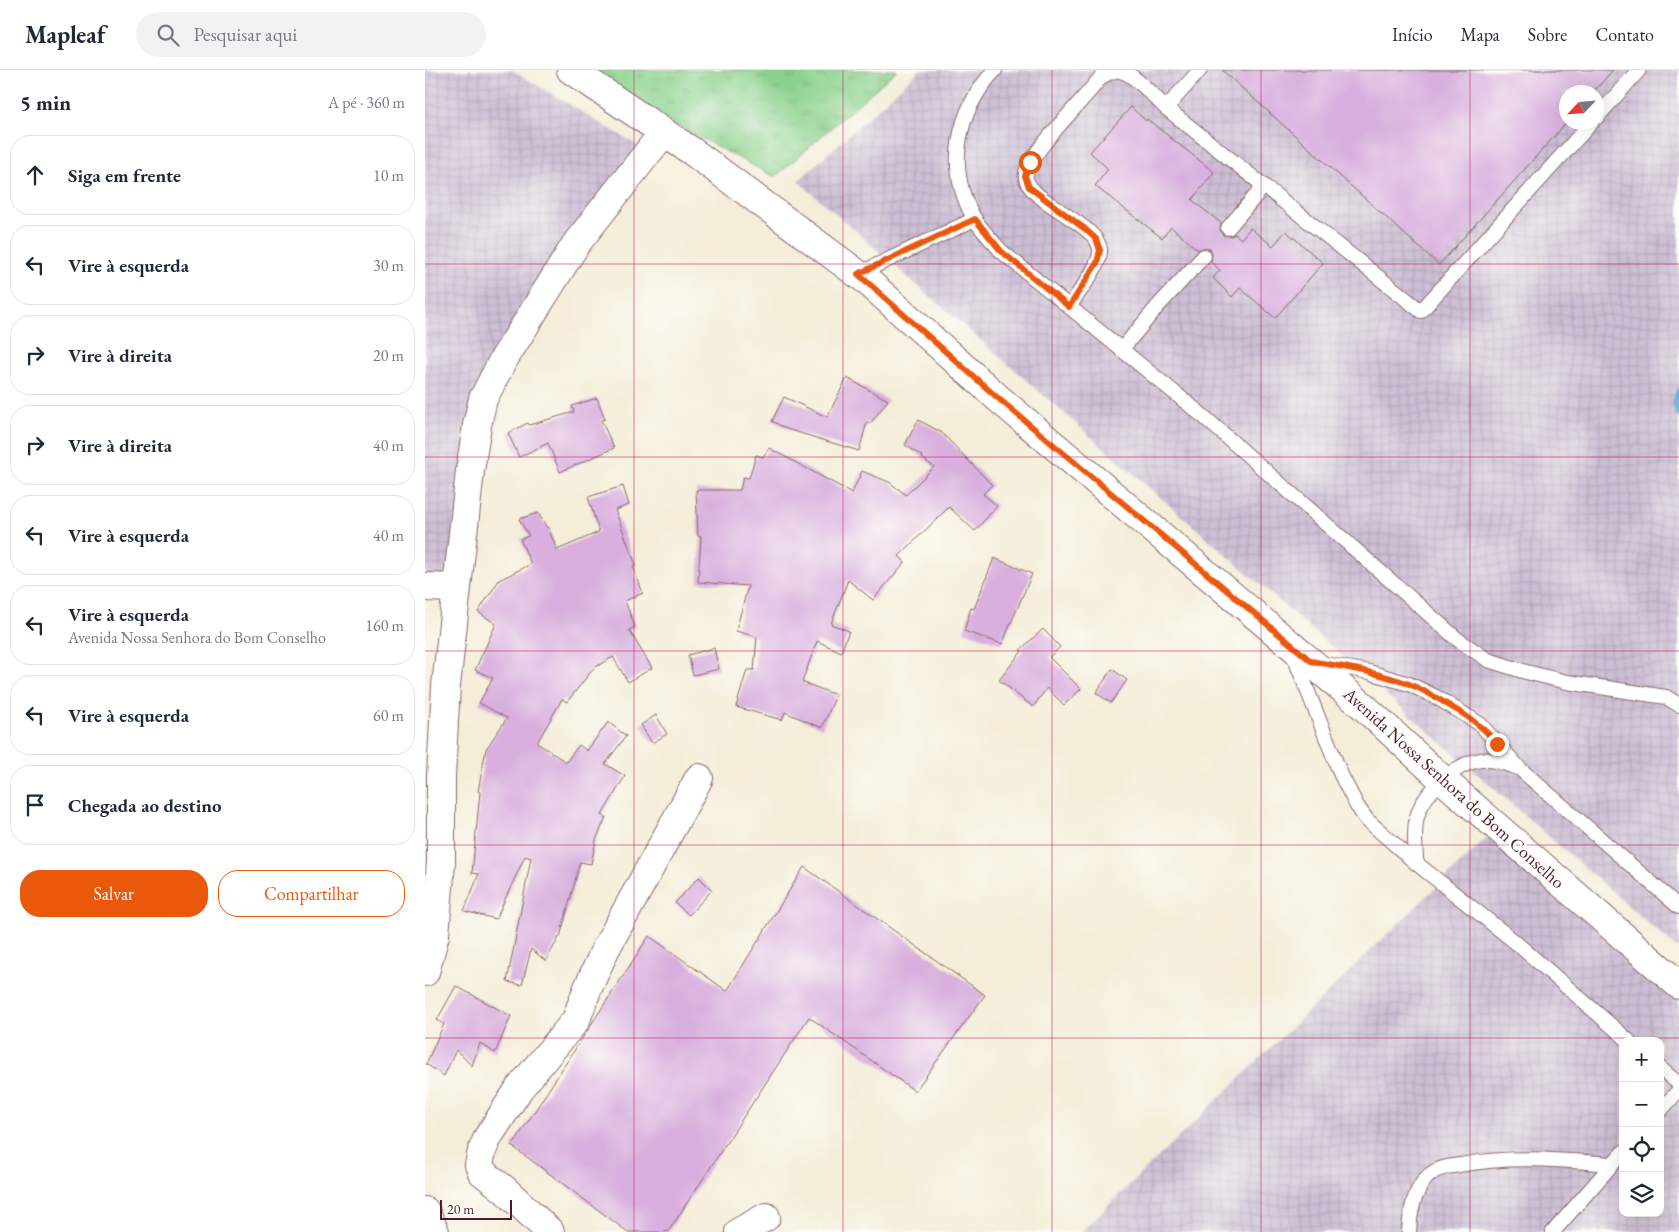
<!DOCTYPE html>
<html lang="pt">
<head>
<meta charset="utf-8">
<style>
	body { margin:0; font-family:"EB Garamond",serif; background:#f2f2f3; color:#1f2937 }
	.controls { position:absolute; right:15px; bottom:15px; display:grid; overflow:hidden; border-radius:10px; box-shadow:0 5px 20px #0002 }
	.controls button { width:45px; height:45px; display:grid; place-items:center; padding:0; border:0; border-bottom:1px solid #e0e1e3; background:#fff; color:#1f2937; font:25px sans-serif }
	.compass { position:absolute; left:1134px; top:15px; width:45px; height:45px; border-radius:50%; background:#fff; box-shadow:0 5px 20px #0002; rotate:244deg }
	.scale { position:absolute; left:15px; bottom:12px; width:72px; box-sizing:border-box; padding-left:5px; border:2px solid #4a1f2b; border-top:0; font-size:14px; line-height:18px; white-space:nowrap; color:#4a1f2b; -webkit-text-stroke:4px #fdfcf7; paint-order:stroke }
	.stop { position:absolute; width:15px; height:15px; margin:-11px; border:4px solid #ea580c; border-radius:50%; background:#fff }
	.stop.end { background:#ea580c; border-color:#fff; box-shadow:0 1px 5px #0008 }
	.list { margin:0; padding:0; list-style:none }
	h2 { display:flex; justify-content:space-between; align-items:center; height:65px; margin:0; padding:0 20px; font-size:21px }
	h2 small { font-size:16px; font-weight:400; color:#747a83 }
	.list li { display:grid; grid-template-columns:32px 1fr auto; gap:15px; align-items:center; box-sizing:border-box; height:80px; margin:0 10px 10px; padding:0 10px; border:1px solid #e0e1e3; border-radius:20px }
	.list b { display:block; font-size:19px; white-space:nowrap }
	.list p { margin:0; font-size:16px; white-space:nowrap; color:#747a83 }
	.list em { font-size:16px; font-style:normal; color:#747a83 }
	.actions { display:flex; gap:10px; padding:15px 20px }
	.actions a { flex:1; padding:11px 0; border:1px solid #ea580c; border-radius:20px; text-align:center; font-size:18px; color:#ea580c }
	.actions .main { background:#ea580c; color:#fff }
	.icon { flex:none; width:28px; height:28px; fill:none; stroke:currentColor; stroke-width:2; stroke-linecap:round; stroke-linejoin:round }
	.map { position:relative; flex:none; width:1254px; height:1162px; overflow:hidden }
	header { display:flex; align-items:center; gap:30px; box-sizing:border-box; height:70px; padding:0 25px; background:#fff; border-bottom:1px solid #e0e1e3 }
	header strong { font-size:24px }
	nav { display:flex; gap:28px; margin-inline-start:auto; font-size:18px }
	.search { width:350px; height:45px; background:#f2f2f3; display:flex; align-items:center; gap:12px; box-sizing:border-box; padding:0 18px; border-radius:28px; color:#747a83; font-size:19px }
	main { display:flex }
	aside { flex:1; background:#fff }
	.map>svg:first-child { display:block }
	.industrial { fill:url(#industrial-grid); fill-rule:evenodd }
	.grass { fill:url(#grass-tufts); stroke:#6a785c }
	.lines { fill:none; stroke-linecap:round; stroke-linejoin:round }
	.stream { stroke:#5da2d2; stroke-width:8 }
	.building { fill:#d8afde }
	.lane-casing { stroke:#866768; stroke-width:16 }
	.street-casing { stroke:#866768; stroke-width:30 }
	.primary-casing { stroke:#866768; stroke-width:30 }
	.lane { stroke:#fff; stroke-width:14 }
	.street { stroke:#fff; stroke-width:28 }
	.primary { stroke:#fff; stroke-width:28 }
	.route { stroke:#ea580c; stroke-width:6 }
	.grid { fill:none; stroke:#c2185b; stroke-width:1; stroke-opacity:0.55 }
	.labels { text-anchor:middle; stroke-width:4.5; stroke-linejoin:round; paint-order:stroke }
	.street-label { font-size:18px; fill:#4a1f2b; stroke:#fdfcf7 }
</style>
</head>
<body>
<header>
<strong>Mapleaf</strong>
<div class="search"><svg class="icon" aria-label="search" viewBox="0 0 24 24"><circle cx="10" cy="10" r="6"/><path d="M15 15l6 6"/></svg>Pesquisar aqui</div>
<nav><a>Início</a><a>Mapa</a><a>Sobre</a><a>Contato</a></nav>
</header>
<main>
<aside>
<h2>5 min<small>A pé · 360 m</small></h2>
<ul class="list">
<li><svg class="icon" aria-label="ahead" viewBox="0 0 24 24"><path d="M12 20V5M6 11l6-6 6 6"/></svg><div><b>Siga em frente</b></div><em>10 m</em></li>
<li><svg class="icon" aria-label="left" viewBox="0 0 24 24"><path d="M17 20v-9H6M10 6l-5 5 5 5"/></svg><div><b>Vire à esquerda</b></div><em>30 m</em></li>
<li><svg class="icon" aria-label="right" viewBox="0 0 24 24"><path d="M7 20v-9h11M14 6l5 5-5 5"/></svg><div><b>Vire à direita</b></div><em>20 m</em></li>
<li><svg class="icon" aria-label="right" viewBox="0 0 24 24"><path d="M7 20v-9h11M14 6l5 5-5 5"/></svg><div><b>Vire à direita</b></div><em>40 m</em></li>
<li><svg class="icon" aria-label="left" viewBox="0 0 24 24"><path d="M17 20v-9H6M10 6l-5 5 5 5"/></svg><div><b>Vire à esquerda</b></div><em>40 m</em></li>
<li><svg class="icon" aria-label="left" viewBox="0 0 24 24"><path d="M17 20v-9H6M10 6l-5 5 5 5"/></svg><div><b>Vire à esquerda</b><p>Avenida Nossa Senhora do Bom Conselho</p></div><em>160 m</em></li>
<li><svg class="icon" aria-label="left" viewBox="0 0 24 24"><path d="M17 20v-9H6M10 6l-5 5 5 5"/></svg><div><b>Vire à esquerda</b></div><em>60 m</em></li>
<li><svg class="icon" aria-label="arrive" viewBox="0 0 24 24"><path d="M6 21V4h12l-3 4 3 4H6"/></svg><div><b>Chegada ao destino</b></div></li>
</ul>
<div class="actions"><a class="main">Salvar</a><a>Compartilhar</a></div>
</aside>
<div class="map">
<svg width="1254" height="1162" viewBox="0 0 1254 1162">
	<defs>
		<pattern id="industrial-grid" width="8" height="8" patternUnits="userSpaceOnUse" patternTransform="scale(1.25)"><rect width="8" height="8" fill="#ccbed4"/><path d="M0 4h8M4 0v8" fill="none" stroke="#b1a3b6"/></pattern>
		<pattern id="grass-tufts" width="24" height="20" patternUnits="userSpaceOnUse" patternTransform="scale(1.25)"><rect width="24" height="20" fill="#89d18c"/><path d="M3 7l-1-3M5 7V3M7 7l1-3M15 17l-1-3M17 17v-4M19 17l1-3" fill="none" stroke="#78b379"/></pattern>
	</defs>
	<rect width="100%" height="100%" fill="#fdfcf7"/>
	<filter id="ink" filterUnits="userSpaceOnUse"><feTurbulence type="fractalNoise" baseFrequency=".02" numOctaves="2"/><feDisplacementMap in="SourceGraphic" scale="10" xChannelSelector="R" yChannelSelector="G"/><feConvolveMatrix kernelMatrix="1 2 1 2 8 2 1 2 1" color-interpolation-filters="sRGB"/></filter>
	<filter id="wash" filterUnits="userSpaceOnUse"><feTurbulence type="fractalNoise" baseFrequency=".0096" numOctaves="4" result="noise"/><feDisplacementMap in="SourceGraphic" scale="20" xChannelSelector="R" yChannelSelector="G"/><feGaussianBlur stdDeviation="1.12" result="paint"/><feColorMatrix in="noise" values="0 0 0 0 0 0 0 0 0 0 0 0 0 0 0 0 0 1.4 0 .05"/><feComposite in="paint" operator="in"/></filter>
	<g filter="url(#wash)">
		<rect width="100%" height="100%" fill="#f4edd8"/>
		<g class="industrial">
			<polygon points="0,0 87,0 217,78 69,315 35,508 0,518"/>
			<path d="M495,0h759v880l-881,-769zM1142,22h30v30h-30z"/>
			<path d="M1072,758l182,157v247h-598zM1198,971h37v172h-37z"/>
		</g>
		<polygon class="grass" points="147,0 472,0 350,107"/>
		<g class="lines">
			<polyline class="stream" points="1254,322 1251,333 1254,343"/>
		</g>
		<g id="blocks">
			<g class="building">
				<polygon points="797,0 1188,0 1168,22 1142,22 1142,52 1014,195"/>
				<polygon points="706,37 721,51 722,49 789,102 767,130 796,153 795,160 798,165 805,166 810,164 816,169 825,158 848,176 861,161 898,193 850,248 815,218 807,227 788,208 795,200 786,192 787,184 785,179 777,178 773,180 746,157 737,168 670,116 683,99 665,82"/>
				<polygon points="422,308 463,330 445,354 442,352 434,381 362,359 347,351 359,327 402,347"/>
				<polygon points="172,328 180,349 176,350 189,378 135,402 123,373 94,387 83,363 103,353 104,355 149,342 147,336"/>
				<polygon points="493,350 516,362 567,415 558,424 572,436 550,461 524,437 474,486 480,492 448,530 423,510 406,554 424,561 416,582 392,571 377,612 411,625 397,658 360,642 357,650 311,637 322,600 329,600 332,567 311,561 323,516 273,512 276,466 273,466 271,420 315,420 318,407 324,408 331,385 338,387 344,378 427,423 437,401 464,412 481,425 509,397 497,388 498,387 480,375"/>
				<polygon points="198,416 204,435 190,440 211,495 208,497 218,523 200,531 210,557 204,560 227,598 203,612 188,587 169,598 142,632 137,629 112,673 141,692 154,675 162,681 183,652 201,666 180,694 200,706 177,745 181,747 171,770 166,794 155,792 135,867 134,867 121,891 106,879 97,915 82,912 106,788 100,786 71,849 39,841 54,804 47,803 55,722 53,721 61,679 82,648 54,633 68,608 50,600 71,554 53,542 74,510 106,494 95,469 104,466 94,449 113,443 122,458 123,457 132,480 174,462 163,427"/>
				<polygon points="569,488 607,504 577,574 539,561 546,538 549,539"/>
				<polygon points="618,559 635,577 624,587 656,619 639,635 622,618 608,637 574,610 597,581 595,580"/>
				<polygon points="289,578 294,599 268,605 263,585"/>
				<polygon points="687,599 702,610 686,633 671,623"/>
				<polygon points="231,645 242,664 227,673 216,655"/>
				<polygon points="379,797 560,925 490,1021 384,947 243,1162 203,1162 87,1076 224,866 302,921"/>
				<polygon points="274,807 287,820 264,845 250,833"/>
				<polygon points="31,916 86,946 70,983 55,973 47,996 31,980 19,1006 1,994 19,954 12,950"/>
			</g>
		</g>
	</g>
	<g filter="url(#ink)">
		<use href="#blocks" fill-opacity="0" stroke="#866768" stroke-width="1"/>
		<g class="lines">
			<g class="lane-casing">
				<g id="lane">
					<path d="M570,0c-38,41 -50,98 -21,148 7,12 19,23 27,33l202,165 254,223 31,21 38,12 41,10 99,15 13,8"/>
					<polyline points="741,38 775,0"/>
					<polyline points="1172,47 1214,0"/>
					<polyline points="803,158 839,116"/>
					<polyline points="433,204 550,149"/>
					<path d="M644,237c8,-13 32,-41 31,-57 -1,-27 -80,-51 -74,-77 6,-23 58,-73 75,-96 6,-3 12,-7 19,-6 14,2 35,27 46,37l255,203 171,-189"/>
					<polyline points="696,280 733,236 779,186"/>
					<polyline points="868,584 916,705 932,736 942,750 991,793 1089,871 1204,971"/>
					<polyline points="894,593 944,602 984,614 1011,627 1055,654 1095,699 1254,837"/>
					<path d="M991,793c0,-16 -3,-31 1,-46 6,-24 39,-54 64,-57 12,-2 26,4 37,8"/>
					<polyline points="1235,998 1254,1014"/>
					<polyline points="1235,1041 1254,1020"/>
					<path d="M984,1162c1,-21 6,-49 26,-61 7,-4 17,-5 25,-6 51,-10 101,-5 152,-1"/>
					<polyline points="1128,1162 1198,1082"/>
				</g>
			</g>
			<g class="street-casing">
				<g id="street">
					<polyline points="0,517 31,518"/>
					<polyline points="0,902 10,865 16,792 16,706 21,616 45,401 52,355 58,329 77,292 151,174 239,62"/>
					<polyline points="0,1141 10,1162"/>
					<polyline points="125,1162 79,1119 57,1102 54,1095 57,1081 63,1067 94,1019 151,950 162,920 180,880 274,708"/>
					<polyline points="314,1162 341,1147"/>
				</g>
			</g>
			<g class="primary-casing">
				<polyline id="primary" points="146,0 268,82 441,210 574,329 938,636 1018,710 1254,915"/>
			</g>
			<use href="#lane" class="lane"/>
			<use href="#street" class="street"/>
			<use href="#primary" class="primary"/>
		</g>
	</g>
	<g class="lines" filter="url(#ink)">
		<path class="route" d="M605,92l-5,14 4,11 56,42 11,10 4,11 -3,13 -28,44 -68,-56 -26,-32 -117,55 141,125 312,262c32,6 66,11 98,23 15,6 30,15 44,24 18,10 32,20 44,36"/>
	</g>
	<path class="grid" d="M209,0v1162M418,0v1162M627,0v1162M836,0v1162M1045,0v1162M0,194h1254M0,387h1254M0,581h1254M0,775h1254M0,968h1254"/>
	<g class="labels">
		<g class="street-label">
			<text transform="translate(1029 718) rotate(42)" y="6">Avenida Nossa Senhora do Bom Conselho</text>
		</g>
	</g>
</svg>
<div class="controls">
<button>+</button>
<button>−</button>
<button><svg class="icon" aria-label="locate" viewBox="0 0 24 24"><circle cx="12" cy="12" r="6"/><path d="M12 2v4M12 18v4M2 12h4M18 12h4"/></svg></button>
<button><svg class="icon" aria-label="layers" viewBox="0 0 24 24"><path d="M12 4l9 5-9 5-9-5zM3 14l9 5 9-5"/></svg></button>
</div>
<svg class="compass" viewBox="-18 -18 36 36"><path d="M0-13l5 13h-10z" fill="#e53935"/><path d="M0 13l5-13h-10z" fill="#747a83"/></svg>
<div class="scale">20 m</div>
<div class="stop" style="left:605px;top:92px"></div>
<div class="stop end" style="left:1072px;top:674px"></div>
</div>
</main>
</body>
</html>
